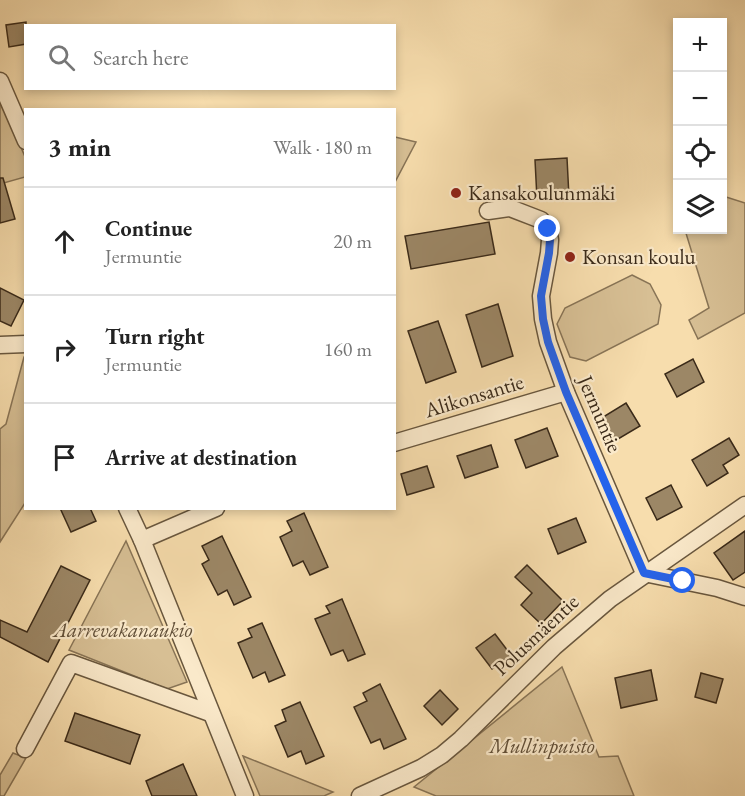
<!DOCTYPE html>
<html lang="en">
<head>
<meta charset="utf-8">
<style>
	body { margin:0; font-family:"EB Garamond",serif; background:#f2f2f2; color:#222 }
	.controls { position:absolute; right:18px; top:18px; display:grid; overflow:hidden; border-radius:0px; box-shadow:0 3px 9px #0003 }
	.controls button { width:54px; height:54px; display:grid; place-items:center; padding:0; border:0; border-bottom:2px solid #e0e0e0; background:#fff; color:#222; font:30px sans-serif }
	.stop { position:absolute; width:18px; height:18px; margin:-14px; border:4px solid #2563eb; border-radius:50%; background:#fff }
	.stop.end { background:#2563eb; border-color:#fff; box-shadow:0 2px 6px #0008 }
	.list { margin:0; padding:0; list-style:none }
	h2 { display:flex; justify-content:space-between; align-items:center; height:78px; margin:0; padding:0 24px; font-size:26px }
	h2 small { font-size:20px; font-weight:400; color:#767676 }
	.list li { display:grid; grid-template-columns:39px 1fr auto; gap:18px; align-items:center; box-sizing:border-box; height:108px; padding:0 24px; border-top:2px solid #e0e0e0 }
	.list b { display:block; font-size:22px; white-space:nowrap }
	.list p { margin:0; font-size:20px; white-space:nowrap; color:#767676 }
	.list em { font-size:20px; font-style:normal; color:#767676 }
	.icon { flex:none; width:33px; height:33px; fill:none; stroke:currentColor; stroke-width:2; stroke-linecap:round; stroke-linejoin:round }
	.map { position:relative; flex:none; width:745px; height:796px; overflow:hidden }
	.search { position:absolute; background:#fff; box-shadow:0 3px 9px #0003; left:24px; top:24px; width:372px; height:66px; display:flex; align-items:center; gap:15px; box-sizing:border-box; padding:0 21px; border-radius:0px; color:#767676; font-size:22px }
	.panel { position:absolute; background:#fff; box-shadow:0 3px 9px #0003; left:24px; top:108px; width:372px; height:402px; border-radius:0px }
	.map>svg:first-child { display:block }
	.green { fill:#d7bf94; stroke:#887456; stroke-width:1.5 }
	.building { fill:#9c8766; stroke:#3a2a19; stroke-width:1.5 }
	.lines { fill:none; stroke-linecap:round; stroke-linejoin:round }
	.street-casing { stroke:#69573e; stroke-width:19 }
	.street { stroke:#fae9ca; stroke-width:16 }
	.route { stroke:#2563eb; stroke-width:8 }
	.poi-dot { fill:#8f2418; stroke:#fae9ca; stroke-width:2 }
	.labels { text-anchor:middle; stroke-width:4.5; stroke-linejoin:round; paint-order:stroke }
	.poi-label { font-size:21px; fill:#3a2a19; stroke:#fae9ca; text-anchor:start }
	.street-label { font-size:21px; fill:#3a2a19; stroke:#fae9ca }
	.park-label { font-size:21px; font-style:italic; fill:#614f38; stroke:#fae9ca }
</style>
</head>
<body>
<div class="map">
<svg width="745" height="796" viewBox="0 0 745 796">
	<rect width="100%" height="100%" fill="#f7ddad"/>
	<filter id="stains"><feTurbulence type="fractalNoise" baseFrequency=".00333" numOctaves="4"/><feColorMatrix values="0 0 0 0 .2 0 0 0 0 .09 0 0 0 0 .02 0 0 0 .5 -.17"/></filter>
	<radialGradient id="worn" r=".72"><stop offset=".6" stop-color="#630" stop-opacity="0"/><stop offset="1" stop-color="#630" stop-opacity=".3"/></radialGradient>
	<g class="green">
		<polygon points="0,99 26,159 25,177 0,184"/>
		<polygon points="395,137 416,142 395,182 394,137"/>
		<polygon points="723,196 745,203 745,313 698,339 689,320 709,308 685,230 722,230"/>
		<polygon points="632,275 650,284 661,305 658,324 586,361 570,357 557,324 565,308"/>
		<polygon points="24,357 26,357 25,503 0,542 0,429 6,424"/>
		<polygon points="126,541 187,682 167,689 69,650"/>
		<polygon points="562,667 599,757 618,756 634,796 436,796 414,787"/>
		<polygon points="13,753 26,758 4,796 0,796 0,775"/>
		<polygon points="243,756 333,792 324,796 260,796"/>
	</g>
	<g class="building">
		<polygon points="26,22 26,44 9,47 6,25"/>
		<polygon points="567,158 569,197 537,199 535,160"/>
		<polygon points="0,178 3,178 15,219 0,223"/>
		<polygon points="489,222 495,254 411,269 405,236"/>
		<polygon points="0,288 24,300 11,326 0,321"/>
		<polygon points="498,304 513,356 482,367 466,315"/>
		<polygon points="438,321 456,372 426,383 408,331"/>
		<polygon points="693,359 704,382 677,397 665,374"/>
		<polygon points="626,403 640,426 608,445 595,422"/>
		<polygon points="547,428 558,456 526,468 515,440"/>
		<polygon points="729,438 739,455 723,465 728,473 707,486 692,460"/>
		<polygon points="491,445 498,467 465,478 457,456"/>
		<polygon points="427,466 434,487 407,495 401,474"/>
		<polygon points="671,485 682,507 657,520 646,498"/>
		<polygon points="60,508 90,508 96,521 71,532"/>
		<polygon points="304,513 328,567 310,575 303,561 293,566 280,537 292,531 287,521"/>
		<polygon points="576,518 586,542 558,554 548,529"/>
		<polygon points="745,531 745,572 733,580 714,553"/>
		<polygon points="222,536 251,597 234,605 227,590 218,595 202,564 209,560 202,546"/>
		<polygon points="527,565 563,601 541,624 521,605 532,593 515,577"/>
		<polygon points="61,566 90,580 48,662 0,637 0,620 27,632"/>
		<polygon points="342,599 365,654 348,661 343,650 331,655 315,619 330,613 326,606"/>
		<polygon points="262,623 285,675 269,682 265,672 253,678 238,643 252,637 248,629"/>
		<polygon points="495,634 511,655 492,669 476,648"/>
		<polygon points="651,670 657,700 621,708 615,678"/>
		<polygon points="701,673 723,679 716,703 695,697"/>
		<polygon points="380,684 406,739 384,749 380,739 371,743 354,707 367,701 363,693"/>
		<polygon points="440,690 458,709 442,725 424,706"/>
		<polygon points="300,702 324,756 306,764 301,751 288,757 275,726 286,721 282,710"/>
		<polygon points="75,713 140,735 130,764 65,741"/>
		<polygon points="183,764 197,796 152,796 146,781"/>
	</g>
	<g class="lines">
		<g class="street-casing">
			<g id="street">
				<polyline points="0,81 26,141"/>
				<polyline points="488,211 510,208 541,220 548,229 550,240 549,253 541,296 543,319 548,342 566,392 644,573 717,588 745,597"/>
				<polyline points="0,345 26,344"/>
				<polyline points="394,443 566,392"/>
				<polyline points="127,508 142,540 245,796"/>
				<polyline points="142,540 216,508"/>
				<polyline points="25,749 71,663 210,713"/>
				<polyline points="360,796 421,768 442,755 461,739 554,647 610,599 745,505"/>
			</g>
		</g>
		<use href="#street" class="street"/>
	</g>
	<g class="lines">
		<polyline class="route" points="548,229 550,240 549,253 541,296 543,319 548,342 566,392 644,573 683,581"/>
	</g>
	<g class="poi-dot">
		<circle cx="456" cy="193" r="6"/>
		<circle cx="570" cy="257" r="6"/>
	</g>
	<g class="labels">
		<g class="poi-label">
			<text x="468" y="200">Kansakoulunmäki</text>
			<text x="582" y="264">Konsan koulu</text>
		</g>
		<g class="street-label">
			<text transform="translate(474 396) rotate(-17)" y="7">Alikonsantie</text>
			<text transform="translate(600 414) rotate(67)" y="7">Jermuntie</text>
			<text transform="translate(536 635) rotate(-43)" y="7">Polusmäentie</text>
		</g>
		<g class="park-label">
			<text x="123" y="637">Aarrevakanaukio</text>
			<text x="542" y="753">Mullinpuisto</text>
		</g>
	</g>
	<rect width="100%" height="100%" filter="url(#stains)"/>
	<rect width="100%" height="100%" fill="url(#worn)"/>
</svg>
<div class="controls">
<button>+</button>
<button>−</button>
<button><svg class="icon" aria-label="locate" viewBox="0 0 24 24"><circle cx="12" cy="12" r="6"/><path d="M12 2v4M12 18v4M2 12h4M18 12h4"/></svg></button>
<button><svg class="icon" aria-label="layers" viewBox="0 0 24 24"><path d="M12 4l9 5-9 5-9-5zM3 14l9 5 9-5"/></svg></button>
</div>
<div class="stop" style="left:683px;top:581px"></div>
<div class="stop end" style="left:548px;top:229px"></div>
<div class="search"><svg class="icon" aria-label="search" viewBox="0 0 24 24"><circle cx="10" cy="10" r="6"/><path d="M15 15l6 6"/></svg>Search here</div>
<section class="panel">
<h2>3 min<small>Walk · 180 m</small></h2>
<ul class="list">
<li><svg class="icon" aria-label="ahead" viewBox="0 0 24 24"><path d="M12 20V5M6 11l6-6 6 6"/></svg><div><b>Continue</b><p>Jermuntie</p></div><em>20 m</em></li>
<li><svg class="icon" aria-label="right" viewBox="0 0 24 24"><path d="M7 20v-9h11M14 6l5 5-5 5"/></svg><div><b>Turn right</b><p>Jermuntie</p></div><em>160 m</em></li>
<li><svg class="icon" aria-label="arrive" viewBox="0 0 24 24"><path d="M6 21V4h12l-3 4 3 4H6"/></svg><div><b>Arrive at destination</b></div></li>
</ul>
</section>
</div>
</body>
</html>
